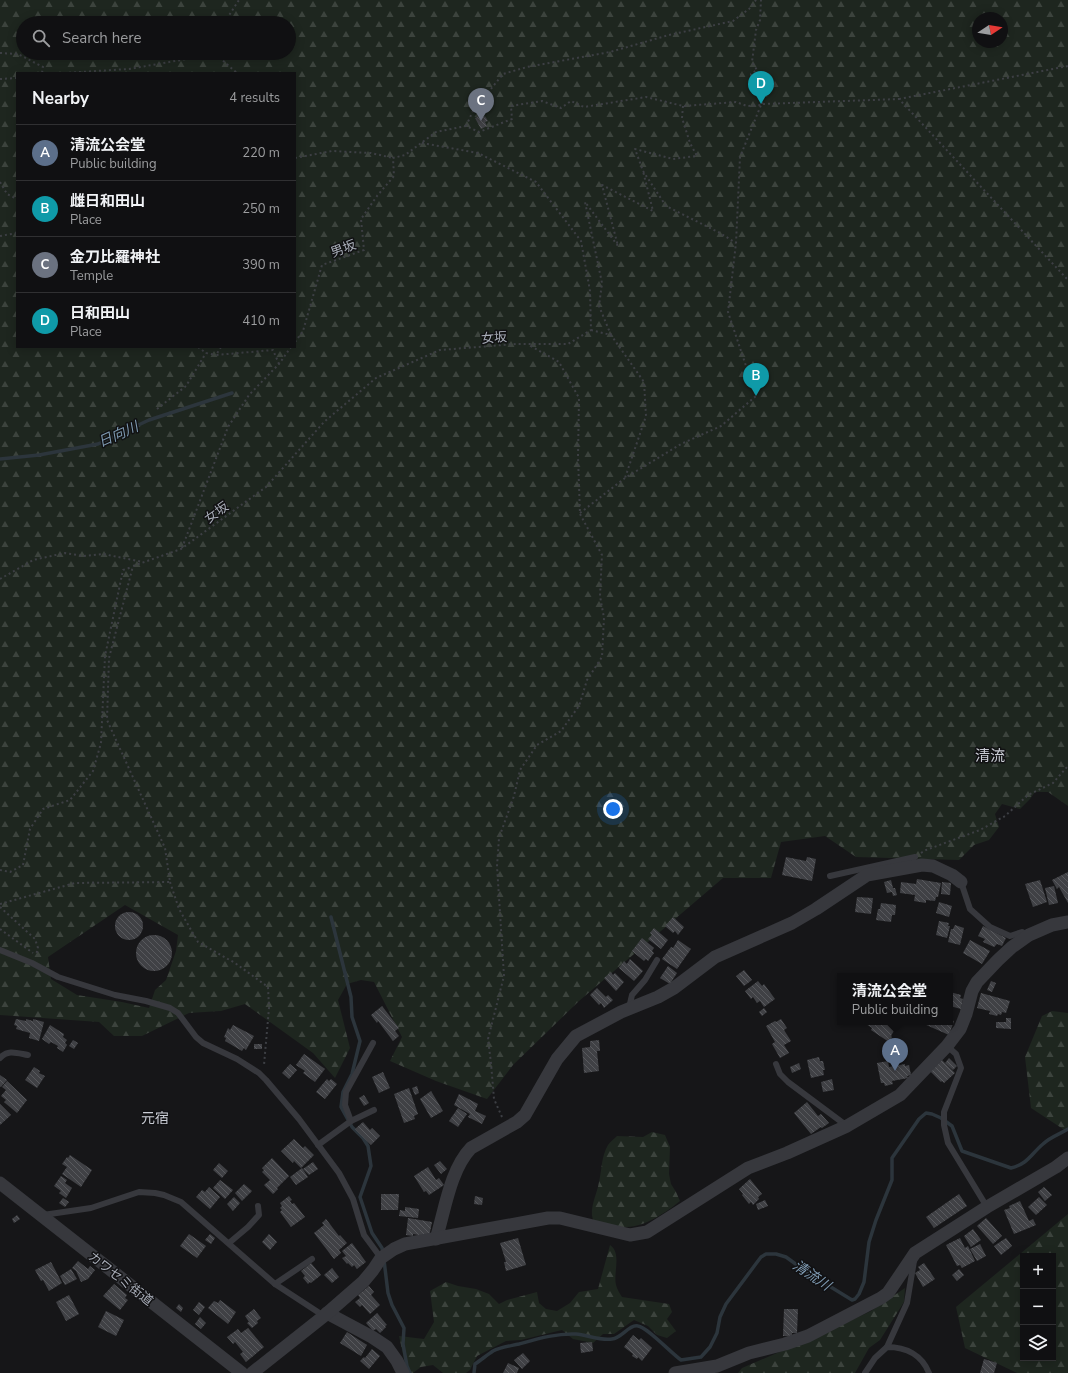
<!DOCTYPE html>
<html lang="en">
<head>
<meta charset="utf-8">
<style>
	body { margin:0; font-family:"Nunito Sans","Noto Sans JP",sans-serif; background:#1e1e20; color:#f1f3f6 }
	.controls { position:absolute; right:12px; bottom:12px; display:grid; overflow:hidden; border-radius:0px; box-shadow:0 2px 10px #0003 }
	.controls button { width:36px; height:36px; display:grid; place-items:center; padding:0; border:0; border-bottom:1px solid #303032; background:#101012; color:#f1f3f6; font:20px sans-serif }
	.compass { position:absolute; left:972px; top:12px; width:36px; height:36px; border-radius:50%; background:#101012; box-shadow:0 2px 10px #0003; rotate:78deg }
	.you { position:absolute; left:613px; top:809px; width:14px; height:14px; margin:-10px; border:3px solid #fff; border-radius:50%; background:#1a73e8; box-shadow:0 0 0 6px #1a73e833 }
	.badge { display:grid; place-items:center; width:26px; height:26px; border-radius:50%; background:#f2b134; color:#fff; font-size:13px; font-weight:700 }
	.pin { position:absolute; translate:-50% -33px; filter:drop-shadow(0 1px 2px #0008) }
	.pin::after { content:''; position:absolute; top:21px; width:14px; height:12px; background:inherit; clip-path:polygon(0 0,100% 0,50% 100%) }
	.popup { position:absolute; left:837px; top:973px; width:116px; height:52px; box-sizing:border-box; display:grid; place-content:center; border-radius:0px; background:#101012; filter:drop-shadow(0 1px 3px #0005); font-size:13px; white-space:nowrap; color:#9c9d9f }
	.popup b { font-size:15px; color:#f1f3f6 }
	.popup::after { content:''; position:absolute; left:50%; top:100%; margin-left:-8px; border:8px solid transparent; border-top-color:#101012 }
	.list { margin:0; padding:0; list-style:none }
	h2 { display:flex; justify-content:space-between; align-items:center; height:52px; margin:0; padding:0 16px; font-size:17px }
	h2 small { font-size:13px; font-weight:400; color:#9c9d9f }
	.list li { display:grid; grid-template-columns:26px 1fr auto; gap:12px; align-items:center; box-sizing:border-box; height:56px; padding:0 16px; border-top:1px solid #303032 }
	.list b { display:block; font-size:15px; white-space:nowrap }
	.list p { margin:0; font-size:13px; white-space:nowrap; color:#9c9d9f }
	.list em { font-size:13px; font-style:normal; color:#9c9d9f }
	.icon { flex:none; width:22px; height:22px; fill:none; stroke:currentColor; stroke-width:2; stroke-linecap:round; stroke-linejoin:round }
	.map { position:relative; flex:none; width:1068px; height:1373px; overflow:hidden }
	.search { position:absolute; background:#101012; box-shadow:0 2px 10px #0003; left:16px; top:16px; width:280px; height:44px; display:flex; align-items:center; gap:10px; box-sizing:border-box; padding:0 14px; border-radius:22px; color:#9c9d9f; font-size:15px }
	.panel { position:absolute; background:#101012; box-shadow:0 2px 10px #0003; left:16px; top:72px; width:280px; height:276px; border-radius:0px }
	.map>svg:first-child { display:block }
	.forest { fill:url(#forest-firs); fill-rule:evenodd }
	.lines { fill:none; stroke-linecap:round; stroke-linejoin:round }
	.stream { stroke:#2c353c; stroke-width:3.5 }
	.building { fill:url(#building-back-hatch) }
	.path { stroke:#3d3f44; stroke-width:2; stroke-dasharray:2 3; stroke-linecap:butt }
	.lane { stroke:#37383d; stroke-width:6 }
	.street { stroke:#37383d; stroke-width:13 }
	.labels { text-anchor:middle; stroke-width:3; stroke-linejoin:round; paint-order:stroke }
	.street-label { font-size:13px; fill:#a8adb8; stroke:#111113 }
	.water-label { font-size:14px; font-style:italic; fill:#7f9bb3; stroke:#111113 }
	.neighbourhood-label { font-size:14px; fill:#c9ccd4; stroke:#111113 }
	.quarter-label { font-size:15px; fill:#c9ccd4; stroke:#111113 }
</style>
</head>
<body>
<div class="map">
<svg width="1068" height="1373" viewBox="0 0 1068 1373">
	<defs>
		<pattern id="forest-firs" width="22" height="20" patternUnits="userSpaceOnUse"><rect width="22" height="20" fill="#1e261f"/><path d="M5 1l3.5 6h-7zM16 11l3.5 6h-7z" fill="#3c433d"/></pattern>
		<pattern id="building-back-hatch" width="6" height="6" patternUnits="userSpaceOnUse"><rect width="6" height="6" fill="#404145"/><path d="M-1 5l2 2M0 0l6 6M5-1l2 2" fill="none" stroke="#595a5e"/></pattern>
	</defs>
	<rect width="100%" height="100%" fill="#161618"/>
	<g class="forest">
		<path d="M0,0h1068v806l-20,-14h-13l-5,7 -10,10 -18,-5 -7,10 4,13 -10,13 -15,5 -15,15 -103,-3 -31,-21 -44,6 -10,36h-48l-144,123 -66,64 -26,34 -51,-18 -46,-20 12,-24 -28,-55 -13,-2 -14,4 -9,16 12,48 -15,30 -22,-25 -68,-49 -24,7 -32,2 -47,23h-28l-15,-14 -99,-7zM978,18h24v24h-24zM23,23h266v30h-266zM17,73h278v274h-278zM125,905l53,30 -2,16 -10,29 -11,10 -6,18 -27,-6 -45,-7 -26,-16 -3,-22z"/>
		<polygon points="1052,1011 1068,1013 1068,1130 1066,1131 1031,1108 1025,1057 1042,1016"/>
		<path d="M652,1132l13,3 5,12 -1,27 2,10 5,8 4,9c-13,11 -36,26 -53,26 -12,1 -23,-4 -34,-7 -4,-13 4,-25 6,-38 3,-12 2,-25 9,-37 2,-3 6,-6 9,-9l26,1z"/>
		<path d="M1068,1214v159h-51l-52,-25 -9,-41zM1023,1256h30v102h-30z"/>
		<path d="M610,1245c12,8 3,28 6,40 1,4 4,9 6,12l47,7 3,8 -5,7 9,12 -9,7 -10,-3 -9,-9 -14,-6 -20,14h-11l-10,9 -20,-4 -11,-9 -41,10 -15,1 -29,15 -7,14 -4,3h-23l-10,-8 -12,2 -8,6h-3l-4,-5 -7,-32 25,3 10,-17 -4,-31 16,-9 12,4 18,3 13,5 10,10 8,-4 30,-8 2,11 7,6 11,2 13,-8 9,-11 19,-3z"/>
		<polygon points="905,1288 904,1302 880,1340 869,1348 855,1373 738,1373 742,1368 833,1329 871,1311"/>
	</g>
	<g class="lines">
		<g class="stream">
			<polyline points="0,459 39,455 98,444 149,420 232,393"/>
			<polyline points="331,917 351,997 352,1017 360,1041 352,1074 343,1092 341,1107 352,1127 363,1138 368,1146 371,1166 360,1197 372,1233 382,1248 383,1252"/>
			<polyline points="384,1260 388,1293 392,1305 404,1328 403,1344 407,1366 410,1373"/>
			<path d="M474,1373l1,-9c6,-4 12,-9 18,-13 7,-4 17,-5 26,-7 18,-5 38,-11 57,-10 11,1 25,7 36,5 10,-1 17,-15 26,-13 9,1 33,27 43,34l20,-3 9,-10 7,-14 3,-16 6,-13 29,-39 6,-8 5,-3h10l10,3 22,16 44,27 3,-1 4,-5 5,-12 5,-40 7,-22 16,-40v-22l27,-39 7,-6 6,1 9,4 11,8 10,25 49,17c17,-4 20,-14 32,-24 7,-7 17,-10 25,-15"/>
		</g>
	</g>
	<g class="building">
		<polygon points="481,115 482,118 485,116 488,121 485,122 487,126 481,129 475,118"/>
		<polygon points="786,857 806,861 807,857 816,859 812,881 782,875"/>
		<polygon points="1068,872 1068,903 1059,887 1057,889 1052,880"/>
		<polygon points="917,879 941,883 938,897 936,897 935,901 926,900 926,903 914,901 915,895 900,893 901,882 916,884"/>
		<polygon points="891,880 893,888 895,888 897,895 893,896 892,892 887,893 884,882"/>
		<polygon points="1040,880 1047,902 1033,907 1025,884"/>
		<polygon points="942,882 951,883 950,895 941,894"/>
		<polygon points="1054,886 1058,903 1049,905 1045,888"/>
		<polygon points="857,897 873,898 871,914 855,912"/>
		<polygon points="939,902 952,906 949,917 936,913"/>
		<polygon points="881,903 896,905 895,915 892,915 891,922 876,920 878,909 880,909"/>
		<circle cx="129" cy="926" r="14"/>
		<polygon points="673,917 684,927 678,935 675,931 673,933 665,926"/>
		<polygon points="939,921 949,923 948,926 950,926 947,938 936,935"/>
		<polygon points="955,925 964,928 960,945 948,942 951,929 953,929"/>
		<polygon points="983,926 1006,938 1002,946 997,944 994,947 983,942 985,939 978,936"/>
		<polygon points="654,928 668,940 661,949 648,939 652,935 650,933"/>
		<circle cx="154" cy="953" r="18"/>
		<polygon points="642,938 654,948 652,951 654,953 648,961 646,959 644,961 632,951"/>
		<polygon points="678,940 691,949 677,969 662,959 671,947 673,948"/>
		<polygon points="970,940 990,951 982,964 963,953"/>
		<polygon points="630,959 643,971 634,981 619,968 624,961 627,964"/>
		<polygon points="668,966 677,973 670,984 660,978"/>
		<polygon points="744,970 752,980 744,986 736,976"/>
		<polygon points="611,972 613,975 615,973 624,982 616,991 604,978"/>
		<polygon points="758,981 762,986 764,984 775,999 764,1007 760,1001 757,1003 753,997 751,999 745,991"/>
		<polygon points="991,981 996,983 992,992 987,990"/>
		<polygon points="597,988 606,997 608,995 613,1000 604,1008 601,1003 599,1005 590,995"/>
		<polygon points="950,992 961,995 960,998 963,999 961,1009 950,1006"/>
		<polygon points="981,993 1010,1001 1006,1013 1002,1012 1001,1015 998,1014 997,1016 989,1014 990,1011 977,1008"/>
		<polygon points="382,1006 399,1028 395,1031 399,1036 393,1041 378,1021 377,1023 371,1015"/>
		<polygon points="764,1008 767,1012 762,1016 759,1012"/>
		<polygon points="1006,1018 1011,1018 1011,1029 996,1028 996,1022 1006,1022"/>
		<polygon points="16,1019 26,1021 26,1019 33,1021 33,1019 44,1022 39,1041 29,1038 30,1033 16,1029 17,1026 14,1025"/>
		<polygon points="781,1019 787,1028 784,1030 791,1041 784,1045 789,1053 780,1058 772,1044 775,1042 766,1026 775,1021 776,1022"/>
		<polygon points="950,1020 954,1021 949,1035 924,1024 925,1022 950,1022"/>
		<polygon points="863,1022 890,1022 896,1027 891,1036 892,1037 889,1042 871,1030 872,1028"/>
		<polygon points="50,1025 64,1034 63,1037 67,1040 65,1043 67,1045 63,1052 57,1048 58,1046 51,1042 49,1044 42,1039"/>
		<polygon points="233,1025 254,1036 246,1050 244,1048 242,1051 225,1041 226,1038 224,1037 228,1028 230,1030"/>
		<polygon points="73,1040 78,1043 74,1049 69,1046"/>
		<polygon points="599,1040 600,1051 597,1051 599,1071 584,1073 582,1048 590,1047 590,1041"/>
		<rect x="254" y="1044" width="8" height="5"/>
		<polygon points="304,1054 325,1069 315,1082 303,1073 305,1071 296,1065"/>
		<polygon points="819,1057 820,1061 823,1061 825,1070 823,1070 824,1075 811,1078 807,1060"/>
		<polygon points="949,1058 957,1066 953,1070 945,1063"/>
		<polygon points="941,1059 955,1073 944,1083 942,1081 941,1082 930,1071"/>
		<polygon points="888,1061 889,1067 905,1064 905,1066 909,1065 911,1075 907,1076 908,1078 892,1081 893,1084 885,1086 884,1083 881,1083 877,1063"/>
		<polygon points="799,1063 801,1069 792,1073 790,1067"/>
		<polygon points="290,1064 297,1070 289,1079 282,1073"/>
		<polygon points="34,1067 40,1071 39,1073 45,1076 37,1088 25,1080"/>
		<polygon points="383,1072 390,1088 379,1093 372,1077"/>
		<polygon points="0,1075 7,1080 1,1087 0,1086"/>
		<polygon points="327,1079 329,1081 331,1079 337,1084 325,1099 316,1092"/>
		<polygon points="832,1079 834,1090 823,1092 821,1082"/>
		<polygon points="7,1081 27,1100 17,1113 4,1102 6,1100 1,1096 6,1090 2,1087"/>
		<polygon points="417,1086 419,1093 415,1095 412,1088"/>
		<polygon points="409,1088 418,1114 414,1116 415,1119 404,1123 394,1094"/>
		<polygon points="431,1091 443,1111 431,1118 420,1099"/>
		<polygon points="459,1094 478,1104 475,1111 486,1116 482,1124 468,1117 470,1114 454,1105"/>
		<polygon points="364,1095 369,1103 364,1106 359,1098"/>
		<polygon points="807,1102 818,1116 821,1114 829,1123 822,1128 821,1127 811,1134 794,1113"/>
		<polygon points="0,1104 11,1115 0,1125"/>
		<polygon points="458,1108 467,1114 458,1127 449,1121"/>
		<polygon points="363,1122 370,1130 372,1128 380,1136 371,1145 355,1129"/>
		<polygon points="294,1139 303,1148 305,1146 314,1155 301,1168 294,1161 293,1163 281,1151"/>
		<polygon points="70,1155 92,1170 81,1187 62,1174 67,1167 62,1164 67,1157 68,1158"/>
		<polygon points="272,1158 289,1176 277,1188 278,1189 273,1194 264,1185 270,1180 262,1172 264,1170 262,1168"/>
		<polygon points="440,1161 447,1169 441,1174 434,1165"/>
		<polygon points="313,1162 318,1169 309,1175 303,1169"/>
		<polygon points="219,1163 228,1171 222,1178 213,1170"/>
		<polygon points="428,1167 436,1180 439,1178 444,1185 429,1195 426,1191 424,1192 414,1176"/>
		<polygon points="302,1168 308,1177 296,1185 290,1177"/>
		<polygon points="61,1176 67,1180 65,1183 72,1188 66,1198 59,1193 61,1191 54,1186"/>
		<polygon points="750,1179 762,1194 758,1197 759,1199 753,1205 751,1202 749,1204 742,1195 743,1194 739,1189"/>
		<polygon points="220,1180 233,1190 225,1199 213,1188"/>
		<polygon points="244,1184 252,1191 242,1201 235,1193"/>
		<polygon points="209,1187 220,1197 210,1209 196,1197 202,1190 205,1192"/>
		<polygon points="1044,1187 1052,1195 1045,1201 1038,1192"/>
		<polygon points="381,1194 399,1194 398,1210 381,1210"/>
		<polygon points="959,1194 967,1206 934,1228 926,1217"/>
		<polygon points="289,1196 292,1200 290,1201 292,1204 294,1203 305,1217 291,1227 280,1212 282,1210 280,1208 282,1206 280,1203"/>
		<polygon points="475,1196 483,1198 482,1205 474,1204"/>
		<polygon points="234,1197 240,1203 233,1211 227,1204"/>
		<polygon points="1039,1197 1047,1205 1036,1215 1028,1207"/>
		<polygon points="63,1198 69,1202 65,1207 59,1203"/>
		<polygon points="765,1200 768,1206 758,1210 756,1204"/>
		<polygon points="1020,1201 1029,1221 1033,1219 1036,1225 1014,1234 1004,1210 1010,1208 1009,1206"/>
		<polygon points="405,1207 419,1209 418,1218 399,1216 400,1210 405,1211"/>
		<polygon points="17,1215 20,1219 14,1223 12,1219"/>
		<polygon points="408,1218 432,1222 429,1237 413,1234 413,1236 406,1235"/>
		<polygon points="986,1218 1002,1236 993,1244 977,1226"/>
		<polygon points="326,1219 339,1236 340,1235 347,1243 339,1250 341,1253 334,1259 314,1233 324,1225 322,1223"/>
		<polygon points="973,1229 981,1240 971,1247 964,1236"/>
		<polygon points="189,1234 206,1246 197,1258 180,1246"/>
		<polygon points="210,1234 215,1238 211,1244 205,1240"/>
		<polygon points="269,1234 277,1242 270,1250 262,1242"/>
		<polygon points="518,1238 526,1265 506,1271 504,1262 506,1262 500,1243"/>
		<polygon points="960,1238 965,1248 968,1246 975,1261 962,1268 960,1265 957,1266 946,1245"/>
		<polygon points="1006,1238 1012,1246 1001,1255 994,1246"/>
		<polygon points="352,1243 366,1262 357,1269 354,1265 352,1267 348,1263 347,1264 342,1258 346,1256 342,1251"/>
		<polygon points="980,1244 986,1256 977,1261 970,1249"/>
		<polygon points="78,1261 88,1269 90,1266 95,1270 88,1279 81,1282 76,1271 72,1268"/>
		<polygon points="51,1262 62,1283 49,1291 43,1280 41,1281 35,1270"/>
		<polygon points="311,1263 321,1275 311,1283 310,1282 308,1284 303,1278 305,1276 301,1271"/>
		<polygon points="924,1263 935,1279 923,1287 915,1273 920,1270 918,1267"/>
		<polygon points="332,1268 339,1277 332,1283 324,1275"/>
		<polygon points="71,1269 77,1279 65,1285 60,1276"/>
		<polygon points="959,1269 964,1275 957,1281 952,1275"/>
		<polygon points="114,1284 127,1295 125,1298 128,1300 120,1310 103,1296"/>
		<polygon points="369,1286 374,1292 371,1295 380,1305 370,1314 362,1305 360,1307 355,1302 360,1298 358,1295"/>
		<polygon points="69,1295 79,1314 66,1321 56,1302"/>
		<polygon points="220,1300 236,1312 228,1324 208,1308 214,1301 218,1303"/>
		<polygon points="199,1302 205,1307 199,1315 193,1310"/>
		<polygon points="179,1304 183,1308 181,1312 176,1308"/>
		<polygon points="254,1309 261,1318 257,1321 258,1323 252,1328 247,1323 249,1322 245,1316"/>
		<polygon points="784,1309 798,1309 797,1333 792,1333 792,1336 783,1336"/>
		<polygon points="106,1311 124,1320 116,1336 98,1327"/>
		<polygon points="377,1313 387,1325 385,1326 386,1327 380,1333 376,1329 373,1331 366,1323"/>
		<polygon points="200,1317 206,1323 201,1329 195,1324"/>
		<polygon points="248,1328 264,1347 246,1362 240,1354 243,1352 235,1342 233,1344 227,1337 238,1329 241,1333"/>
		<polygon points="347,1332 367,1345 361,1356 340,1343"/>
		<polygon points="633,1335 639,1340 641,1338 652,1348 642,1361 638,1357 637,1359 632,1356 633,1354 624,1347"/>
		<polygon points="592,1342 593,1351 581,1353 580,1343"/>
		<polygon points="372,1349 380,1356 369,1369 360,1361 364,1357 365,1358"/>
		<polygon points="523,1353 530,1361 522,1369 514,1360"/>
		<polygon points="984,1359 997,1363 994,1373 980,1373"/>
		<polygon points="508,1363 519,1368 517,1373 503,1373"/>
	</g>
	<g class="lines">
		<g class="path">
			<polyline points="224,23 239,0"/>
			<polyline points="0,53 18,54 43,67 42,73"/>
			<polyline points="204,56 221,59 237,73"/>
			<polyline points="64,73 129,69 204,56 206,53"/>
			<polyline points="0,79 17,78"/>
			<polyline points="899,99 1068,66"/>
			<polyline points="763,104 899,99 1068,280"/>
			<polyline points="683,106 682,118 690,143 697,156 673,159 635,149 643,171 666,206 720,233 736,243"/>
			<polyline points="466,126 473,111 503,74 527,67 610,52 669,35 733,21 749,9 756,0"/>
			<polyline points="295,158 332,151 371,153 393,158"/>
			<polyline points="0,182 7,194 17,199"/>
			<polyline points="0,236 17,233"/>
			<polyline points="591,330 611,335 644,382 646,416 625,478"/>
			<polyline points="611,335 599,306 602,283 585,202 618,246 602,185 653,211 643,171"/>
			<polyline points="295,342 303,331 322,265 364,250 361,219 377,196 394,176 393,158 405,155 436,132 466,126 479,132 512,119 511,106 542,101 561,108 571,101 584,107 646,97 683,106 736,102 747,106 761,105 763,104 757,96 759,94 752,90 751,74 757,70 752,62 756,30 760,20 761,0"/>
			<polyline points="198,347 206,353 216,355"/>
			<polyline points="221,347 216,355 273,350 279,364"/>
			<polyline points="157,409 186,386 206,353"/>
			<polyline points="580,513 625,478 681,444 721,426 756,396 728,312 736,243 740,157 761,105"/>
			<polyline points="182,548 228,427 249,395 279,364 291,347"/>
			<polyline points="0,579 33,560 65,553 83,556 103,554 143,562"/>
			<polyline points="921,853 926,850 980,830 1005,816 1028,795 1053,783 1068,766"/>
			<polyline points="0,870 10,872 23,865 30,829 43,809 70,800 93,771 101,743 105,656 123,570 132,567"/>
			<polyline points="170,882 179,909 198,942 235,963 268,987 269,1008 264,1065"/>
			<polyline points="0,904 75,883 170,882 165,848 107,720 109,658 133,566 181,549 266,487 324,422 376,378 440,350 516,344 568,344 591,330 590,291 581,241 536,182 478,153 422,143"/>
			<polyline points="0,907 35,939 38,948 36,955"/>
			<polyline points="0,929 33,953"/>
			<polyline points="502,1117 494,1099 491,1063 488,1039 504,976 497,866 499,838 514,796 520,770 537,745 561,731 579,706 587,680 602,657 604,618 600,596 602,555 580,514 578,457 579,398 559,362 529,345"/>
		</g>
		<g class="lane">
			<polyline points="830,876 915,857"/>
			<polyline points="961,882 970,909 990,927 1010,936 1022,932 1028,935"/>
			<polyline points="0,950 32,963 58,977 115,995 146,1001 170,1008 178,1013 196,1037 203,1043 237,1059 259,1073 266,1080 299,1119 339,1173 353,1199 364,1235 381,1258"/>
			<polyline points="629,1008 632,995 645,980 657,960"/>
			<polyline points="947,1046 956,1054 961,1068 944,1112 944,1125 948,1143 987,1207"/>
			<path d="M0,1058c8,-9 17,-5 28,-3"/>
			<polyline points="776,1064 780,1074 788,1082 847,1126"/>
			<polyline points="351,1121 345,1105 346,1092 373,1043"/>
			<polyline points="318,1145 351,1121 374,1110"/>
			<polyline points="43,1215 91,1208 139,1192 155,1193 164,1195 181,1202 275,1284 324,1316"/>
			<polyline points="229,1243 248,1227 259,1215 258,1206"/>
			<polyline points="275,1284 312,1259"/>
			<polyline points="887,1347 907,1303 914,1261"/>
			<path d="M865,1373l10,-15 12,-11c19,0 35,8 42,26"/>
		</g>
		<g class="street">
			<polyline points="0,1183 242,1373"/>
			<path d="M436,1239c9,-29 14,-69 35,-91l46,-26 8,-7 32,-56 19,-23 45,-24 37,-15 16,-9 41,-31 77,-34 24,-14 51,-34 55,-10 11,1 19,9 9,7"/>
			<polyline points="327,1313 372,1337 387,1347 397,1361 403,1373"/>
			<polyline points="252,1373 324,1316 363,1282 373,1270 381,1258 394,1249 405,1244 548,1218 560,1218 630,1235 647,1232 748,1168 787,1153 847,1126 900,1095 947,1046 960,1029 966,1014 972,991 977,982 998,960 1012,947 1029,935 1052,925 1068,922"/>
			<polyline points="675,1373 717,1366 749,1353 785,1344 808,1336 881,1298 888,1293 915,1253 987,1207 1056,1167 1068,1158"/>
		</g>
	</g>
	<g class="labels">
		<g class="street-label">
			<text transform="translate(343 248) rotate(-21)" y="5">男坂</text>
			<text transform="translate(494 337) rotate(-4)" y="5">女坂</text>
			<text transform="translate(216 512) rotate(-36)" y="5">女坂</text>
			<text transform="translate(121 1278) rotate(38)" y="5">カワセミ街道</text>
		</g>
		<g class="water-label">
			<text transform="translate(118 434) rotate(-24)" y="5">日向川</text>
			<text transform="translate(812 1275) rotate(34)" y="5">清流川</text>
		</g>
		<g class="neighbourhood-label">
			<text x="155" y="1123">元宿</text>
		</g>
		<g class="quarter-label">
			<text x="990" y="761">清流</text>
		</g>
	</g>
</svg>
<div class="controls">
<button>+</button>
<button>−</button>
<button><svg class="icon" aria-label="layers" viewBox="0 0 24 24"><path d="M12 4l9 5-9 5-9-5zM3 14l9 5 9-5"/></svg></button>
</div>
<svg class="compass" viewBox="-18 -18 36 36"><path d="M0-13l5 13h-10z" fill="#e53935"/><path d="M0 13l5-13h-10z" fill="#9c9d9f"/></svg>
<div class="you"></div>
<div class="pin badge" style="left:895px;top:1071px;background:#5c6f8a">A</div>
<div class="popup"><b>清流公会堂</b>Public building</div>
<div class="pin badge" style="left:756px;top:396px;background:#0f9aa8">B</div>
<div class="pin badge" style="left:481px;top:121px;background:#6b7280">C</div>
<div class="pin badge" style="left:761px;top:104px;background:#0f9aa8">D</div>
<div class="search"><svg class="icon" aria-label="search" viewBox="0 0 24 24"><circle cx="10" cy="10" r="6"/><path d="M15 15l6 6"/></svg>Search here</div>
<section class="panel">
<h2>Nearby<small>4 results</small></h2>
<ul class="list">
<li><span class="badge" style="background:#5c6f8a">A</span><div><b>清流公会堂</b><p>Public building</p></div><em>220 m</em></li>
<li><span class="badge" style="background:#0f9aa8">B</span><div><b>雌日和田山</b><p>Place</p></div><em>250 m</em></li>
<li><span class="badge" style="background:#6b7280">C</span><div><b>金刀比羅神社</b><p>Temple</p></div><em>390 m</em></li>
<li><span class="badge" style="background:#0f9aa8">D</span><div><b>日和田山</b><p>Place</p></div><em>410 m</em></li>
</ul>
</section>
</div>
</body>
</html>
